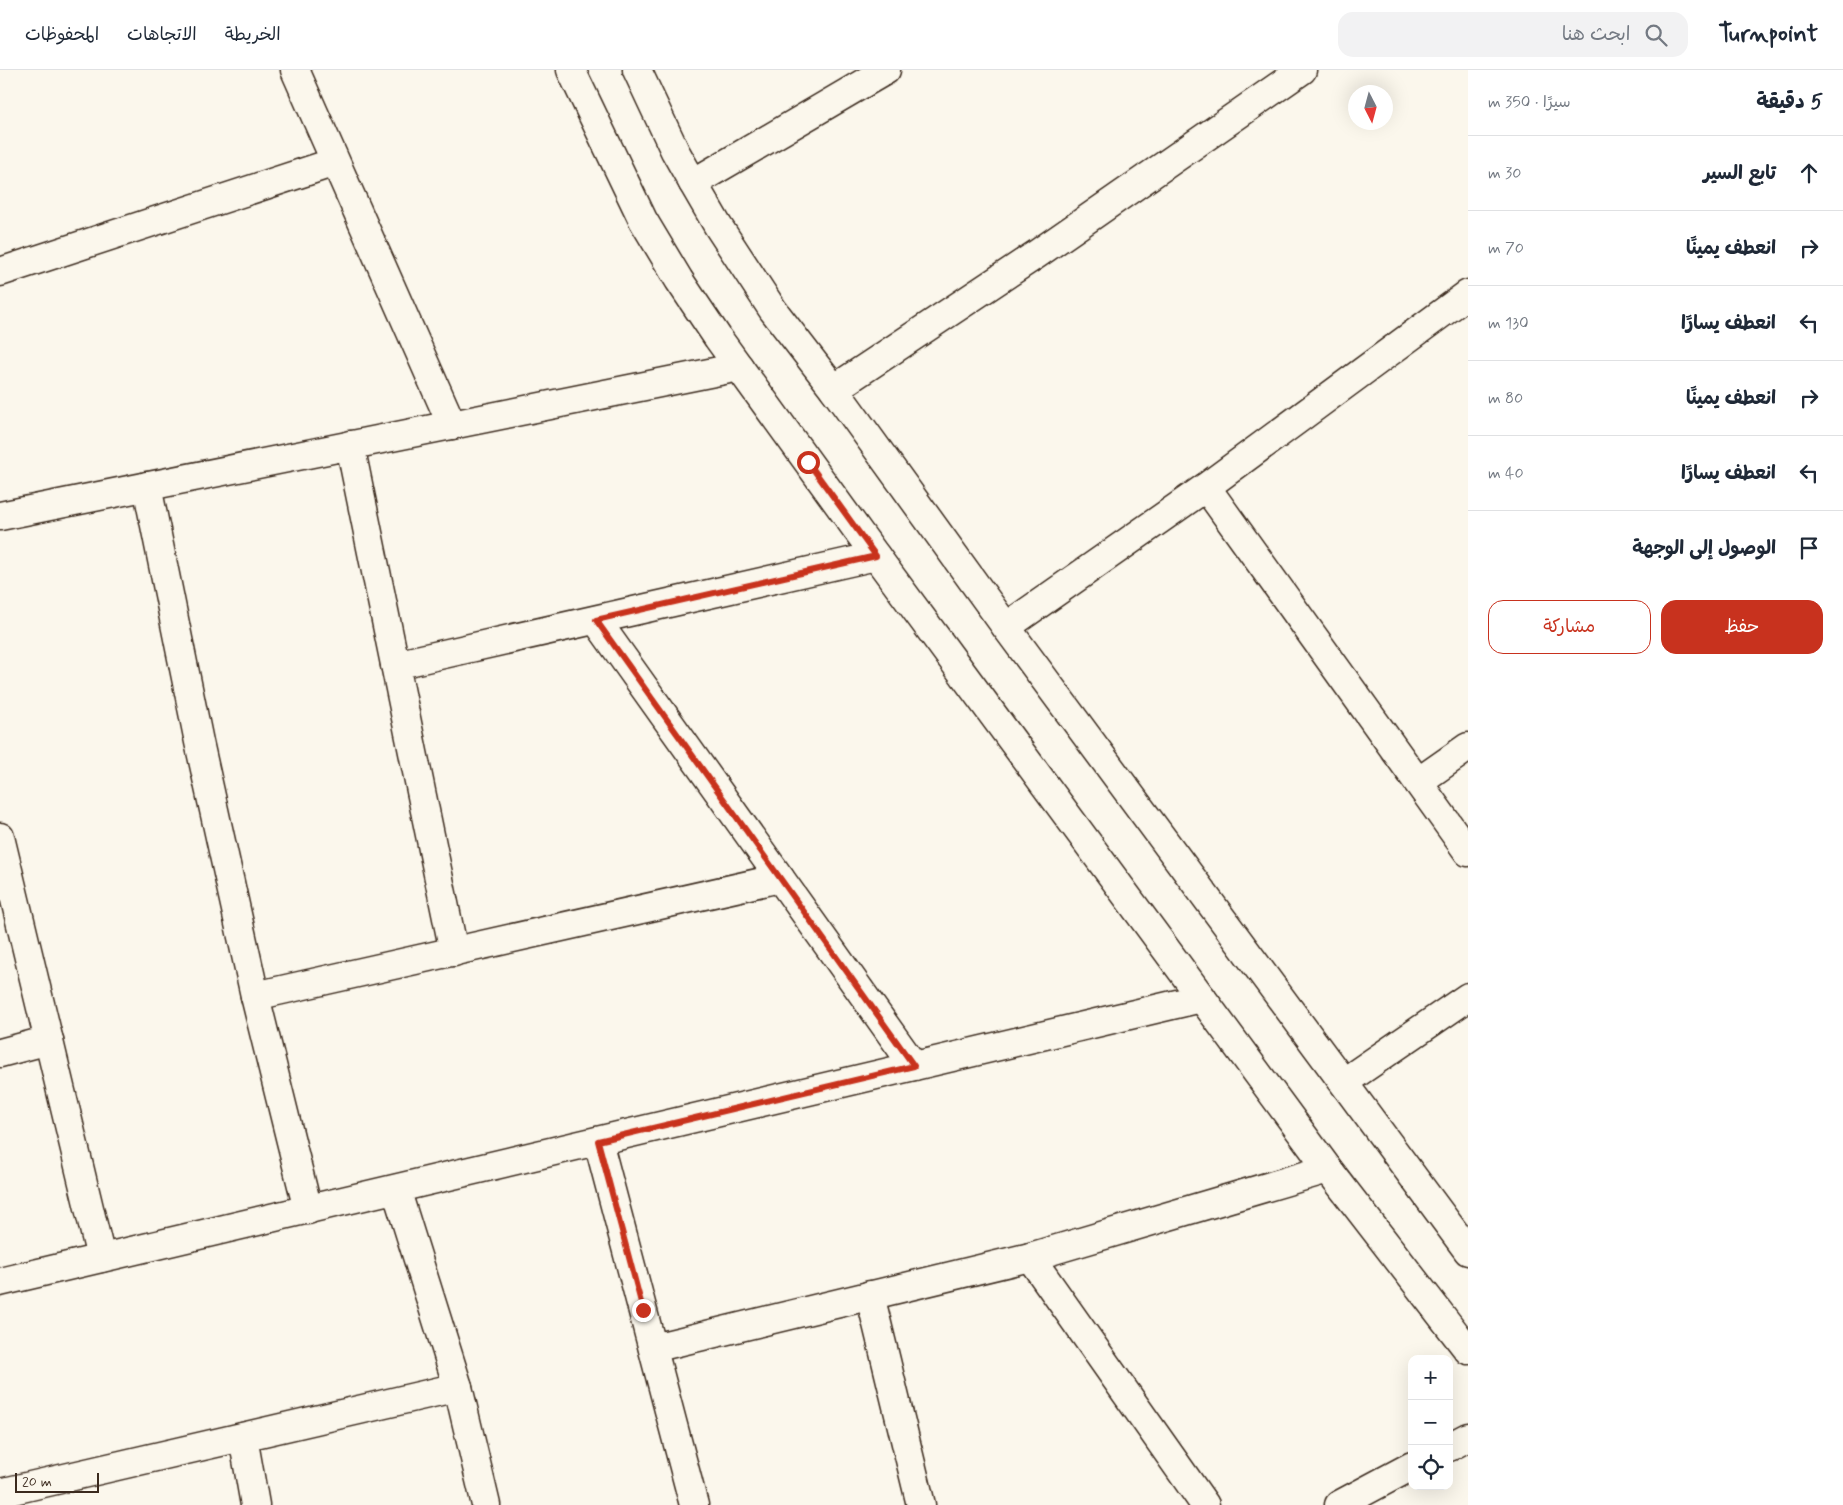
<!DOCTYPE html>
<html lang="ar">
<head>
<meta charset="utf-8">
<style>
	body { margin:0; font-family:Mynerve,"Playpen Sans Arabic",sans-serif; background:#f2f2f3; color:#1f2937; direction:rtl }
	.controls { position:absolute; right:15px; bottom:15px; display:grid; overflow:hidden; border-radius:10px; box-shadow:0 5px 20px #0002 }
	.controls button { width:45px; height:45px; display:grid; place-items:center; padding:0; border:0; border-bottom:1px solid #e0e1e3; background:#fff; color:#1f2937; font:25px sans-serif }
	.compass { position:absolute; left:1348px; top:15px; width:45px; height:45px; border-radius:50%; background:#fff; box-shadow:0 5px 20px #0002; rotate:174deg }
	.scale { position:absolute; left:15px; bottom:12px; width:84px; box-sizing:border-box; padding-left:5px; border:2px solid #3b2a1e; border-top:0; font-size:14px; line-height:18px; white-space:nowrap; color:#3b2a1e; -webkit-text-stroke:4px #fbf7ec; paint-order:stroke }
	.stop { position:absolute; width:15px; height:15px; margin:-11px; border:4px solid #c8321e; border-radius:50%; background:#fff }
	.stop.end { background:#c8321e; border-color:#fff; box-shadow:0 1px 5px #0008 }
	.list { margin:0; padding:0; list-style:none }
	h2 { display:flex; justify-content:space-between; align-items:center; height:65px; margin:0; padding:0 20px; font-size:21px }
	h2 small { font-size:16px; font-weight:400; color:#747a83 }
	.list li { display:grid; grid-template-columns:32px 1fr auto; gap:15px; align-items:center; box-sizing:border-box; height:75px; padding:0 20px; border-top:1px solid #e0e1e3 }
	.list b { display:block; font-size:19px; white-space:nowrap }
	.list em { font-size:16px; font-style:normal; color:#747a83 }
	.actions { display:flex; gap:10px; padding:15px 20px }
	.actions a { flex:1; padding:11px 0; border:1px solid #c8321e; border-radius:15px; text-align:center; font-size:18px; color:#c8321e }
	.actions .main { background:#c8321e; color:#fff }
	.icon { flex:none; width:28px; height:28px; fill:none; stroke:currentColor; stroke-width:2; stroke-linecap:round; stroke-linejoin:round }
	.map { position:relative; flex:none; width:1468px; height:1435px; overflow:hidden; direction:ltr }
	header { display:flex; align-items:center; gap:30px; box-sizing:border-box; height:70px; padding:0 25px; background:#fff; border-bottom:1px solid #e0e1e3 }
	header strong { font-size:24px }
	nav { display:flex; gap:28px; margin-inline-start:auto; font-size:18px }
	.search { width:350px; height:45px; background:#f2f2f3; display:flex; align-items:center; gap:12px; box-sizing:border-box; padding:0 18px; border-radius:15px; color:#747a83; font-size:19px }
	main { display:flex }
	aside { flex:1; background:#fff }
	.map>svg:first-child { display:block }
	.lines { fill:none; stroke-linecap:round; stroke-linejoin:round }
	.minor-casing { stroke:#3b2a1e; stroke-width:31 }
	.secondary-casing { stroke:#3b2a1e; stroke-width:31 }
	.minor { stroke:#fbf7ec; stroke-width:28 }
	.secondary { stroke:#fbf7ec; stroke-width:28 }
	.route { stroke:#c8321e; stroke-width:6 }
</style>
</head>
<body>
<header>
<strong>Turnpoint</strong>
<div class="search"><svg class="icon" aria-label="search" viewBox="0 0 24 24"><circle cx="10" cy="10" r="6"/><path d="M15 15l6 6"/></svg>ابحث هنا</div>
<nav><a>الخريطة</a><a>الاتجاهات</a><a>المحفوظات</a></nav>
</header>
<main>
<aside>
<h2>5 دقيقة<small>سيرًا · 350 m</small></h2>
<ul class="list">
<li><svg class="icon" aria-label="ahead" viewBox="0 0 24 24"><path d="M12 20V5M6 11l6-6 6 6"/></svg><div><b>تابع السير</b></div><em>30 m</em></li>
<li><svg class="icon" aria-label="right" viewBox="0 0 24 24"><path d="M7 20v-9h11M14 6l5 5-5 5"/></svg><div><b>انعطف يمينًا</b></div><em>70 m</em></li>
<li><svg class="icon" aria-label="left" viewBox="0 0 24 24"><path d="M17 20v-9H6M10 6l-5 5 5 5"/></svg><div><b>انعطف يسارًا</b></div><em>130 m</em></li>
<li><svg class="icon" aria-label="right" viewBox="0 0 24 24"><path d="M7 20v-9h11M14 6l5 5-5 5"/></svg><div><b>انعطف يمينًا</b></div><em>80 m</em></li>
<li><svg class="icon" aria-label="left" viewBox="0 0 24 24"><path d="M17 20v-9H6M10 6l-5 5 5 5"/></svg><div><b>انعطف يسارًا</b></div><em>40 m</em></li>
<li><svg class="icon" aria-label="arrive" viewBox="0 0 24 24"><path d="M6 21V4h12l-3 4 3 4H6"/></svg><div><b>الوصول إلى الوجهة</b></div></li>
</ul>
<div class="actions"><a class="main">حفظ</a><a>مشاركة</a></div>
</aside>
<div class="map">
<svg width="1468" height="1435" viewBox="0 0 1468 1435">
	<rect width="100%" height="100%" fill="#fbf7ec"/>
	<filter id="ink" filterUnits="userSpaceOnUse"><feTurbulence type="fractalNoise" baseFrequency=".02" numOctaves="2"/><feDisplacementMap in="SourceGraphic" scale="10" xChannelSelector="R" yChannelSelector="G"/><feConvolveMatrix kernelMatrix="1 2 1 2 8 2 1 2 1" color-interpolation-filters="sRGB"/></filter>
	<g filter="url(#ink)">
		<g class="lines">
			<g class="minor-casing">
				<g id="minor">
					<polyline points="295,0 452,355"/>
					<polyline points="693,113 886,0"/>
					<polyline points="0,202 335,92"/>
					<polyline points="834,319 1037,184 1302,0"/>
					<polyline points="350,375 454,882"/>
					<polyline points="147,416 199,672 255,926 308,1140"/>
					<polyline points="1206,417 1468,782"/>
					<polyline points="0,446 739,297"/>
					<polyline points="596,550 914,996"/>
					<polyline points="1006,557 1206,417 1468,224"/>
					<polyline points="395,595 876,486"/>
					<polyline points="1418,712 1468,677"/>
					<polyline points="0,767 101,1188"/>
					<polyline points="255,926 780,808"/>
					<polyline points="0,983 49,970"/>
					<polyline points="1344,1012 1468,927"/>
					<polyline points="598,1071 694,1435"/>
					<polyline points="396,1119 458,1317 486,1435"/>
					<polyline points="1030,1187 1205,1435"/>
					<polyline points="0,1212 1202,928"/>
					<polyline points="870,1225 921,1435"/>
					<polyline points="653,1278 1030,1187 1328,1099"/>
					<polyline points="243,1367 255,1435"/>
					<polyline points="1449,1377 1468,1367"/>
					<polyline points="0,1423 458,1317"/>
					<polyline points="1339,1435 1412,1396"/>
				</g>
			</g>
			<g class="secondary-casing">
				<g id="secondary">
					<polyline points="571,0 643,150 679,210 718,268 876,486 1328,1099 1468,1280"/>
					<polyline points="637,0 675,81 693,113 718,156 773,240 834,319 1006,557 1468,1181"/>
				</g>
			</g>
			<use href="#minor" class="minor"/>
			<use href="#secondary" class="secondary"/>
		</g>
	</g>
	<g class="lines" filter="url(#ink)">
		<polyline class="route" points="643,1240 598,1071 914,996 596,550 876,486 808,392"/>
	</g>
</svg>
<div class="controls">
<button>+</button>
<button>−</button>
<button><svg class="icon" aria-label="locate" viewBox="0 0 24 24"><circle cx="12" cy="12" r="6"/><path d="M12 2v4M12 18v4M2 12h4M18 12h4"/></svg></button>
</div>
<svg class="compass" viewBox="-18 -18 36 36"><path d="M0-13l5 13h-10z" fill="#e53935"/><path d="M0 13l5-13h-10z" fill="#747a83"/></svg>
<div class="scale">20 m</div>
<div class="stop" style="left:808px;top:392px"></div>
<div class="stop end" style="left:643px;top:1240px"></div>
</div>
</main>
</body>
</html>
